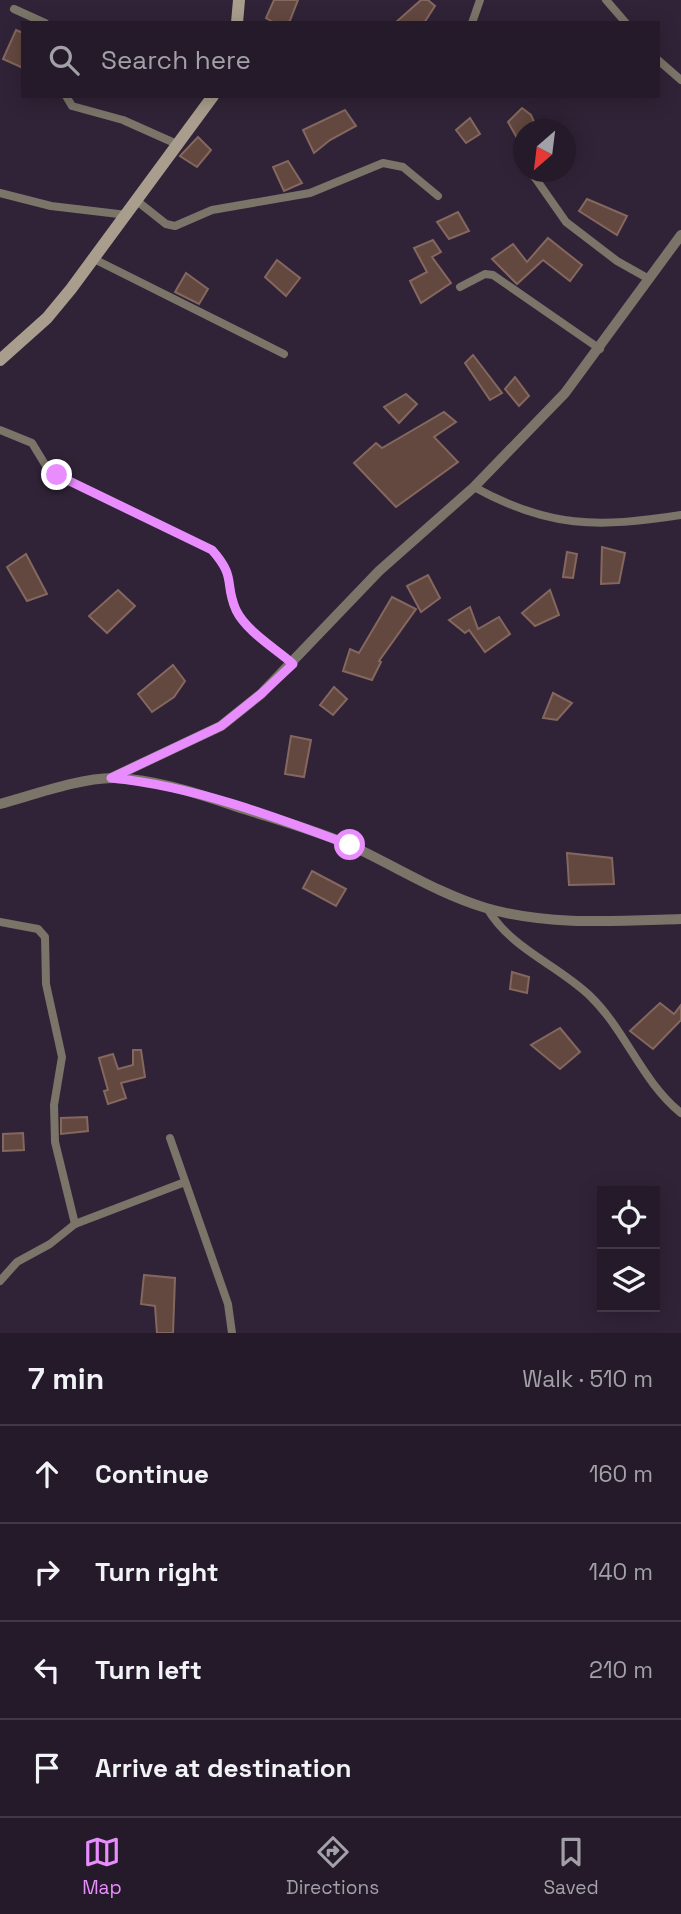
<!DOCTYPE html>
<html lang="en">
<head>
<meta charset="utf-8">
<style>
	body { margin:0; font-family:"Space Grotesk",sans-serif; background:#302735; color:#f1f3f6 }
	.controls { position:absolute; right:21px; bottom:21px; display:grid; overflow:hidden; border-radius:0px; box-shadow:0 4px 18px #0003 }
	.controls button { width:63px; height:63px; display:grid; place-items:center; padding:0; border:0; border-bottom:2px solid #413846; background:#241a29; color:#f1f3f6; font:35px sans-serif }
	.compass { position:absolute; left:513px; top:119px; width:63px; height:63px; border-radius:50%; background:#241a29; box-shadow:0 4px 18px #0003; rotate:208deg }
	.stop { position:absolute; width:21px; height:21px; margin:-16px; border:5px solid #e98dfe; border-radius:50%; background:#fff }
	.stop.end { background:#e98dfe; border-color:#fff; box-shadow:0 2px 7px #0008 }
	.list { margin:0; padding:0; list-style:none }
	h2 { display:flex; justify-content:space-between; align-items:center; height:91px; margin:0; padding:0 28px; font-size:30px }
	h2 small { font-size:23px; font-weight:400; color:#a3a1a8 }
	.list li { display:grid; grid-template-columns:46px 1fr auto; gap:21px; align-items:center; box-sizing:border-box; height:98px; padding:0 28px; border-top:2px solid #413846 }
	.list b { display:block; font-size:26px; white-space:nowrap }
	.list em { font-size:23px; font-style:normal; color:#a3a1a8 }
	.icon { flex:none; width:38px; height:38px; fill:none; stroke:currentColor; stroke-width:2; stroke-linecap:round; stroke-linejoin:round }
	.map { position:relative; flex:none; width:681px; height:1333px; overflow:hidden }
	.search { position:absolute; background:#241a29; box-shadow:0 4px 18px #0003; left:21px; right:21px; top:21px; height:77px; display:flex; align-items:center; gap:18px; box-sizing:border-box; padding:0 24px; border-radius:0px; color:#a3a1a8; font-size:26px }
	.sheet { height:483px; background:#241a29 }
	nav { display:flex; justify-content:space-around; align-items:center; box-sizing:border-box; height:98px; border-top:2px solid #413846; background:#241a29; font-size:19px; color:#a3a1a8 }
	nav a { display:grid; justify-items:center; gap:4px }
	nav .on { color:#e98dfe }
	.map>svg:first-child { display:block }
	.building { fill:#634840; stroke:#84675e; stroke-width:2 }
	.lines { fill:none; stroke-linecap:round; stroke-linejoin:round }
	.minor { stroke:#7a7469; stroke-width:8 }
	.tertiary { stroke:#7a7469; stroke-width:10 }
	.secondary { stroke:#a99e8d; stroke-width:12 }
	.route { stroke:#e98dfe; stroke-width:9 }
</style>
</head>
<body>
<div class="map">
<svg width="681" height="1333" viewBox="0 0 681 1333">
	<rect width="100%" height="100%" fill="#302337"/>
	<g class="building">
		<polygon points="274,0 298,0 289,23 275,23 266,18"/>
		<polygon points="421,0 428,0 435,6 424,23 395,23"/>
		<polygon points="16,30 23,33 23,68 3,59"/>
		<polygon points="522,108 531,115 535,124 517,138 508,122"/>
		<polygon points="345,110 356,126 330,140 314,153 303,130"/>
		<polygon points="470,118 480,134 466,143 456,130"/>
		<polygon points="198,137 211,150 197,167 180,156"/>
		<polygon points="288,161 302,183 284,191 273,167"/>
		<polygon points="587,199 627,216 617,235 579,211"/>
		<polygon points="458,212 469,231 449,239 437,222"/>
		<polygon points="548,238 582,265 570,281 543,260 517,284 492,259 513,244 527,262"/>
		<polygon points="433,240 441,252 432,257 451,283 421,303 410,281 427,272 414,248"/>
		<polygon points="277,260 300,278 286,296 265,277"/>
		<polygon points="186,273 208,289 199,304 175,292"/>
		<polygon points="473,355 502,393 490,400 465,363"/>
		<polygon points="515,377 529,396 519,406 505,389"/>
		<polygon points="406,394 417,404 399,423 384,407"/>
		<polygon points="444,412 456,422 434,437 458,462 396,507 354,463 376,443 382,448"/>
		<polygon points="602,547 625,553 619,583 601,584"/>
		<polygon points="567,552 577,554 573,578 563,577"/>
		<polygon points="26,554 47,594 27,601 7,567"/>
		<polygon points="428,575 440,598 421,612 407,586"/>
		<polygon points="118,590 135,606 107,633 89,616"/>
		<polygon points="550,590 559,615 535,626 522,613"/>
		<polygon points="392,597 416,609 379,661 381,662 372,680 343,671 350,649 359,653"/>
		<polygon points="470,607 478,629 499,617 510,634 485,652 469,630 465,633 449,620"/>
		<polygon points="173,665 185,681 174,697 152,712 138,694"/>
		<polygon points="334,687 347,699 333,715 320,705"/>
		<polygon points="553,693 572,703 557,720 543,718"/>
		<polygon points="291,736 311,740 304,777 285,774"/>
		<polygon points="567,853 612,858 614,884 569,885"/>
		<polygon points="312,871 346,889 336,906 303,888"/>
		<polygon points="512,972 529,977 527,993 510,989"/>
		<polygon points="660,1003 674,1014 681,1005 681,1020 653,1049 630,1031"/>
		<polygon points="560,1028 580,1052 560,1069 531,1045"/>
		<polygon points="133,1050 141,1050 145,1077 121,1083 126,1098 108,1104 104,1091 108,1090 99,1058 113,1054 118,1069 133,1065"/>
		<polygon points="87,1117 88,1131 61,1134 61,1118"/>
		<polygon points="23,1133 24,1150 3,1151 3,1134"/>
		<polygon points="144,1275 175,1278 173,1333 157,1333 155,1306 141,1304"/>
	</g>
	<g class="lines">
		<g class="minor">
			<polyline points="606,0 626,23"/>
			<polyline points="14,9 45,23"/>
			<polyline points="472,23 480,0"/>
			<polyline points="658,60 681,80"/>
			<polyline points="66,96 72,106 123,120 179,145"/>
			<polyline points="531,172 566,222 617,261 649,279"/>
			<polyline points="0,193 51,206 127,215"/>
			<polyline points="137,201 166,224 175,226 212,210 310,193 383,163 403,167 438,196"/>
			<polyline points="94,259 284,354"/>
			<polyline points="460,287 485,274 493,275 600,349"/>
			<path d="M0,430l32,13 14,23 11,9 155,75c25,28 12,33 24,60 10,21 40,39 57,54"/>
			<path d="M474,487c74,41 124,41 207,28"/>
			<path d="M487,908c23,40 69,56 102,87 36,34 53,87 92,118"/>
			<polyline points="0,922 38,929 45,937 46,984 62,1057 54,1105 55,1142 75,1224"/>
			<polyline points="170,1138 228,1304 232,1333"/>
			<polyline points="0,1281 17,1262 50,1244 75,1224 185,1182"/>
		</g>
		<g class="tertiary">
			<polyline points="111,778 221,726 261,694 379,571 474,487 565,393 681,235"/>
			<path d="M0,804c33,-9 80,-26 113,-26 46,1 91,18 134,32 35,11 71,21 105,36 45,21 87,48 134,62 62,18 131,13 195,11"/>
		</g>
		<g class="secondary">
			<polyline points="237,23 239,0"/>
			<polyline points="0,360 47,318 71,289 213,96"/>
		</g>
	</g>
	<g class="lines">
		<path class="route" d="M57,475l155,75c25,28 12,33 24,60 10,21 40,39 57,54l-32,30 -40,32 -110,52c82,8 162,38 239,67"/>
	</g>
</svg>
<div class="controls">
<button><svg class="icon" aria-label="locate" viewBox="0 0 24 24"><circle cx="12" cy="12" r="6"/><path d="M12 2v4M12 18v4M2 12h4M18 12h4"/></svg></button>
<button><svg class="icon" aria-label="layers" viewBox="0 0 24 24"><path d="M12 4l9 5-9 5-9-5zM3 14l9 5 9-5"/></svg></button>
</div>
<svg class="compass" viewBox="-18 -18 36 36"><path d="M0-13l5 13h-10z" fill="#e53935"/><path d="M0 13l5-13h-10z" fill="#a3a1a8"/></svg>
<div class="stop" style="left:350px;top:845px"></div>
<div class="stop end" style="left:57px;top:475px"></div>
<div class="search"><svg class="icon" aria-label="search" viewBox="0 0 24 24"><circle cx="10" cy="10" r="6"/><path d="M15 15l6 6"/></svg>Search here</div>
</div>
<section class="sheet">
<h2>7 min<small>Walk · 510 m</small></h2>
<ul class="list">
<li><svg class="icon" aria-label="ahead" viewBox="0 0 24 24"><path d="M12 20V5M6 11l6-6 6 6"/></svg><div><b>Continue</b></div><em>160 m</em></li>
<li><svg class="icon" aria-label="right" viewBox="0 0 24 24"><path d="M7 20v-9h11M14 6l5 5-5 5"/></svg><div><b>Turn right</b></div><em>140 m</em></li>
<li><svg class="icon" aria-label="left" viewBox="0 0 24 24"><path d="M17 20v-9H6M10 6l-5 5 5 5"/></svg><div><b>Turn left</b></div><em>210 m</em></li>
<li><svg class="icon" aria-label="arrive" viewBox="0 0 24 24"><path d="M6 21V4h12l-3 4 3 4H6"/></svg><div><b>Arrive at destination</b></div></li>
</ul>
</section>
<nav>
<a class="on"><svg class="icon" aria-label="map" viewBox="0 0 24 24"><path d="M3 6l6-2 6 2 6-2v14l-6 2-6-2-6 2zM9 4v14M15 6v14"/></svg>Map</a>
<a><svg class="icon" aria-label="directions" viewBox="0 0 24 24"><path d="M12 3l9 9-9 9-9-9zM9 14v-3h6M13 9l2 2-2 2"/></svg>Directions</a>
<a><svg class="icon" aria-label="saved" viewBox="0 0 24 24"><path d="M7 4h10v16l-5-4-5 4z"/></svg>Saved</a>
</nav>
</body>
</html>
